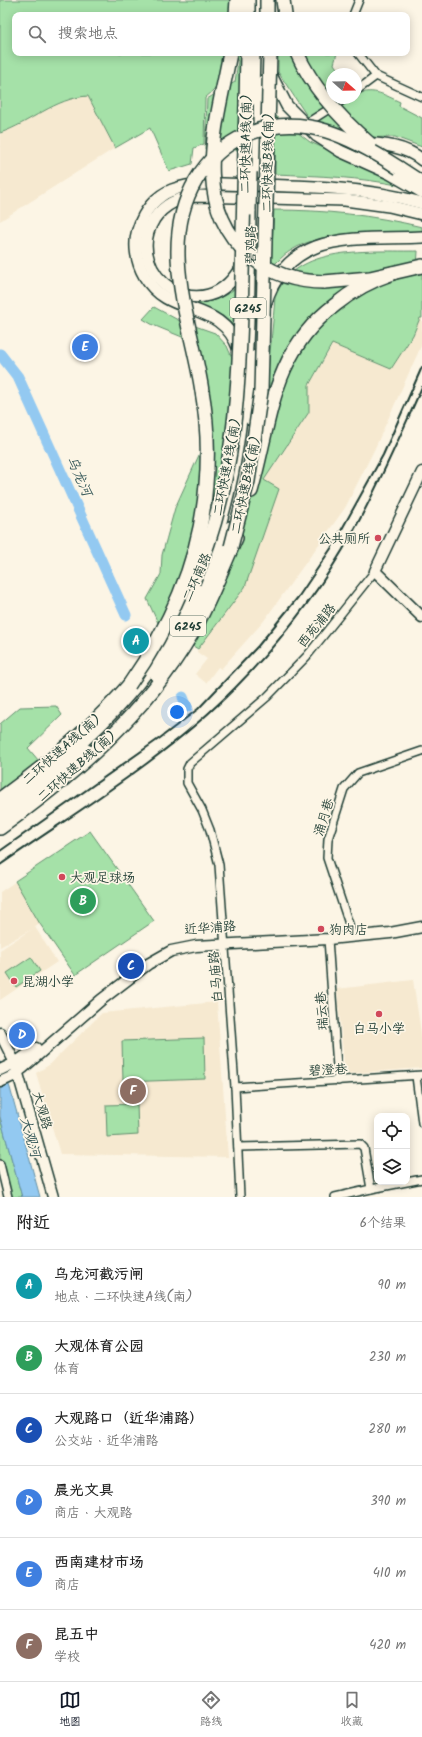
<!DOCTYPE html>
<html lang="zh">
<head>
<meta charset="utf-8">
<style>
	body { margin:0; font-family:Kalam,"LXGW WenKai TC",sans-serif; background:#f6f6f6; color:#222 }
	.controls { position:absolute; right:12px; bottom:12px; display:grid; overflow:hidden; border-radius:8px; box-shadow:0 2px 10px #0003 }
	.controls button { width:36px; height:36px; display:grid; place-items:center; padding:0; border:0; border-bottom:1px solid #e0e0e0; background:#fff; color:#222; font:20px sans-serif }
	.compass { position:absolute; left:326px; top:68px; width:36px; height:36px; border-radius:50%; background:#fff; box-shadow:0 2px 10px #0003; rotate:110deg }
	.you { position:absolute; left:177px; top:712px; width:14px; height:14px; margin:-10px; border:3px solid #fff; border-radius:50%; background:#1a73e8; box-shadow:0 0 0 6px #1a73e833 }
	.badge { display:grid; place-items:center; width:26px; height:26px; border-radius:50%; background:#111827; color:#fff; font-size:13px; font-weight:700 }
	.pin { position:absolute; translate:-50% -50%; border:2px solid #fff; box-shadow:0 1px 4px #0006 }
	.list { margin:0; padding:0; list-style:none }
	h2 { display:flex; justify-content:space-between; align-items:center; height:52px; margin:0; padding:0 16px; font-size:17px }
	h2 small { font-size:13px; font-weight:400; color:#767676 }
	.list li { display:grid; grid-template-columns:26px 1fr auto; gap:12px; align-items:center; box-sizing:border-box; height:72px; padding:0 16px; border-top:1px solid #e0e0e0 }
	.list b { display:block; font-size:15px; white-space:nowrap }
	.list p { margin:0; font-size:13px; white-space:nowrap; color:#767676 }
	.list em { font-size:13px; font-style:normal; color:#767676 }
	.icon { flex:none; width:22px; height:22px; fill:none; stroke:currentColor; stroke-width:2; stroke-linecap:round; stroke-linejoin:round }
	.map { position:relative; flex:none; width:422px; height:1197px; overflow:hidden }
	.search { position:absolute; background:#fff; box-shadow:0 2px 10px #0003; left:12px; right:12px; top:12px; height:44px; display:flex; align-items:center; gap:10px; box-sizing:border-box; padding:0 14px; border-radius:8px; color:#767676; font-size:15px }
	.sheet { height:484px; background:#fff }
	nav { display:flex; justify-content:space-around; align-items:center; box-sizing:border-box; height:56px; border-top:1px solid #e0e0e0; background:#fff; font-size:11px; color:#767676 }
	nav a { display:grid; justify-items:center; gap:2px }
	nav .on { color:#111827 }
	.map>svg:first-child { display:block }
	.built { fill:#f6e9d0 }
	.green { fill:#a5e1a8; stroke:#628f6e }
	.water { fill:#93c9f1; stroke:#6591a5 }
	.lines { fill:none; stroke-linecap:round; stroke-linejoin:round }
	.river { stroke:#93c9f1; stroke-width:11 }
	.street-casing { stroke:#1f3d34; stroke-width:10 }
	.secondary-casing { stroke:#1f3d34; stroke-width:13 }
	.primary-casing { stroke:#1f3d34; stroke-width:14 }
	.highway-casing { stroke:#1f3d34; stroke-width:16 }
	.street { stroke:#fcf5e5; stroke-width:7 }
	.secondary { stroke:#fcf5e5; stroke-width:10 }
	.primary { stroke:#fcf5e5; stroke-width:11 }
	.highway { stroke:#fcf5e5; stroke-width:13 }
	.rail { stroke:#1f3d34; stroke-width:2 }
	.primary-bridge-casing { stroke:#1f3d34; stroke-width:14; stroke-linecap:butt }
	.highway-bridge-casing { stroke:#1f3d34; stroke-width:16; stroke-linecap:butt }
	.primary-bridge { stroke:#fcf5e5; stroke-width:11 }
	.highway-bridge { stroke:#fcf5e5; stroke-width:13 }
	.poi-dot { fill:#d1495b; stroke:#fcf5e5; stroke-width:1.5 }
	.labels { text-anchor:middle; stroke-width:3.5; stroke-linejoin:round; paint-order:stroke }
	.shield { fill:#fcf5e5; stroke:#617469; stroke-width:1 }
	.shield-label { font-size:12px; font-weight:bold; fill:#1f3d34 }
	.street-label { font-size:13px; fill:#1f3d34; stroke:#fcf5e5 }
	.poi-label { font-size:13px; fill:#1f3d34; stroke:#fcf5e5; text-anchor:start }
	.water-label { font-size:14px; font-style:italic; fill:#36595a; stroke:#fcf5e5 }
</style>
</head>
<body>
<div class="map">
<svg width="422" height="1197" viewBox="0 0 422 1197">
	<rect width="100%" height="100%" fill="#fcf5e5"/>
	<filter id="ink" filterUnits="userSpaceOnUse"><feTurbulence type="fractalNoise" baseFrequency=".025" numOctaves="2"/><feDisplacementMap in="SourceGraphic" scale="8" xChannelSelector="R" yChannelSelector="G"/><feConvolveMatrix kernelMatrix="1 2 1 2 8 2 1 2 1" color-interpolation-filters="sRGB"/></filter>
	<g filter="url(#ink)">
		<g class="built">
			<polygon points="88,95 115,148 0,221 0,133 11,129 43,111 77,96"/>
			<polygon points="420,317 422,318 422,344 375,448 345,508 263,622 221,669 218,667 206,683 195,674 207,659 197,652 198,649 245,587 264,481 309,412 309,385 333,344 391,369 413,335"/>
			<polygon points="90,831 154,921 75,975 40,924 35,927 57,962 0,1000 0,950 32,929 0,947 0,892"/>
			<polygon points="413,980 422,1039 422,1068 345,1074 337,989"/>
			<polygon points="217,1002 228,1157 60,1154 36,1073 49,1065 102,1013"/>
		</g>
		<g class="green">
			<path d="M0,0h242v15h-227v38h211l-6,32 -15,13 -1,46 -10,4 -2,16 -23,7 -19,-43 -35,20 -27,-52c-33,2 -58,27 -88,37z"/>
			<polygon points="232,53 241,53 237,150 205,149 207,99 235,82 238,61"/>
			<path d="M278,53h59l-3,11 7,10h-9v24h24v-6l2,2c16,-6 27,1 42,8l-1,4 23,12v29l-27,-10 -43,1 -33,-12 -12,-10 -29,-44z"/>
			<path d="M276,116l34,26 57,25 35,19c-43,-9 -83,-10 -127,-12z"/>
			<path d="M274,210c51,0 98,5 148,17v6c-41,0 -96,-5 -132,18 -7,4 -12,11 -19,16z"/>
			<path d="M418,251l-1,17 5,2v48h-2l-7,17 -22,34 -59,-25 -23,41v27l-45,68 15,9 -34,98 -47,62 -5,-3c12,-23 26,-47 34,-71 30,-90 40,-183 48,-277 19,-55 97,-46 143,-47z"/>
			<path d="M239,285l-1,44 -15,-13 -38,-14c3,-1 10,0 15,0 15,0 28,-7 39,-17z"/>
			<polygon points="154,307 178,320 215,333 227,346 233,360 226,440 220,476 211,513 202,546 161,625 158,623 147,599 161,574 162,555 175,508 204,444 196,380 187,339 153,325 143,319"/>
			<polygon points="56,706 62,715 28,748 39,761 0,790 0,724 20,707"/>
			<polygon points="90,831 154,921 75,975 40,924 15,881"/>
			<polygon points="31,957 40,971 16,987 7,973"/>
			<polygon points="204,1038 205,1079 123,1082 122,1041"/>
			<polygon points="137,1104 138,1135 107,1137 106,1105"/>
			<polygon points="0,1117 22,1197 5,1197 0,1177"/>
		</g>
		<polygon class="water" points="0,1061 10,1088 40,1197 22,1197 0,1117"/>
		<g class="lines">
			<g class="river">
				<polyline points="0,354 18,377 126,615"/>
				<polyline points="183,697 187,707"/>
			</g>
			<g class="street-casing">
				<g id="street">
					<polyline points="353,15 359,0"/>
					<polyline points="358,53 376,76 422,97"/>
					<polyline points="356,91 376,76"/>
					<polyline points="304,125 346,98"/>
					<polyline points="353,936 327,858 328,839 344,789 358,773 422,751"/>
					<polyline points="328,939 338,1081"/>
					<polyline points="416,1076 422,1123"/>
					<polyline points="235,1087 422,1075"/>
					<polyline points="238,1147 360,1144 364,1148 371,1189 335,1197"/>
					<polyline points="0,1164 8,1197"/>
					<polyline points="371,1189 422,1179"/>
					<polyline points="240,1197 235,1087 219,865 210,830 202,810 187,783 187,769 190,763 267,697 307,656 375,571"/>
				</g>
			</g>
			<g class="secondary-casing">
				<g id="secondary">
					<polyline points="422,472 375,571 422,617"/>
					<polyline points="0,1033 15,1063 53,1197"/>
					<polyline points="0,1070 15,1063 36,1048"/>
					<polyline points="0,1082 11,1077 23,1068 101,1000 148,964 171,951 196,946 328,939 390,933 422,927"/>
				</g>
			</g>
			<g class="primary-casing">
				<g id="primary">
					<polyline points="270,73 287,106 317,136 340,151 389,173 422,192"/>
					<path d="M362,143c21,1 43,3 60,17"/>
					<polyline points="251,172 254,53"/>
					<polyline points="260,173 263,81"/>
					<path d="M243,263c-37,74 -123,11 -89,-44 11,-16 26,-22 44,-23l147,4 44,6 33,8"/>
					<path d="M265,305c23,-77 92,-65 157,-68"/>
					<path d="M239,350c-18,-52 -69,-31 -94,-73 -9,-15 -12,-34 -6,-50 5,-16 17,-31 33,-37 23,-9 51,-6 75,-5 60,1 118,2 175,18"/>
					<polyline points="251,420 256,356"/>
					<path d="M156,676c33,-45 58,-95 74,-149"/>
					<path d="M0,808c45,-33 90,-68 127,-111 123,-142 121,-310 123,-487"/>
					<polyline points="0,819 87,750"/>
				</g>
			</g>
			<g class="highway-casing">
				<g id="highway">
					<polyline points="283,0 285,15"/>
					<polyline points="236,15 237,0"/>
					<polyline points="248,15 248,0"/>
					<polyline points="267,15 267,0"/>
					<polyline points="246,104 247,53"/>
					<polyline points="399,168 422,183"/>
					<polyline points="324,282 370,278 422,266"/>
					<path d="M251,491c20,-70 20,-138 84,-186 17,-14 37,-25 58,-32"/>
					<path d="M0,799c47,-34 91,-70 129,-114"/>
					<path d="M0,828c75,-54 144,-113 191,-193 18,-31 30,-64 45,-97"/>
				</g>
			</g>
			<use href="#street" class="street"/>
			<use href="#secondary" class="secondary"/>
			<use href="#primary" class="primary"/>
			<use href="#highway" class="highway"/>
			<g class="rail">
				<polyline points="0,851 160,738 198,709 258,646 299,596 332,547 383,455 422,367"/>
				<path d="M0,865c79,-55 167,-108 235,-177 45,-46 87,-100 118,-156 26,-47 47,-96 69,-145"/>
			</g>
			<g class="primary-bridge-casing">
				<polyline id="primary-bridge" points="250,210 251,172"/>
			</g>
			<g class="highway-bridge-casing">
				<g id="highway-bridge">
					<path d="M230,53c-12,66 -41,149 18,201 22,20 47,28 76,28"/>
					<path d="M297,53c16,36 44,66 73,91"/>
					<polyline points="231,547 248,481 261,391 270,53"/>
					<path d="M193,582c43,-97 47,-201 49,-306 1,-57 3,-115 4,-172"/>
					<path d="M129,685c42,-60 72,-128 77,-201 3,-33 1,-66 -5,-99 -11,-66 -43,-141 -5,-205 12,-20 29,-36 50,-45 55,-25 107,3 153,33"/>
				</g>
			</g>
			<use href="#primary-bridge" class="primary-bridge"/>
			<use href="#highway-bridge" class="highway-bridge"/>
		</g>
	</g>
	<g class="poi-dot">
		<circle cx="378" cy="538" r="4"/>
		<circle cx="62" cy="877" r="4"/>
		<circle cx="321" cy="929" r="4"/>
		<circle cx="14" cy="981" r="4"/>
		<circle cx="379" cy="1014" r="4"/>
	</g>
	<g class="labels">
		<g class="shield">
			<rect x="230" y="298" width="36" height="20" rx="3"/>
			<rect x="170" y="616" width="36" height="20" rx="3"/>
		</g>
		<g class="shield-label">
			<text x="248" y="312">G245</text>
			<text x="188" y="630">G245</text>
		</g>
		<g class="street-label">
			<text transform="translate(245 144) rotate(-89)" y="5">二环快速A线(南)</text>
			<text transform="translate(267 163) rotate(-89)" y="5">二环快速B线(南)</text>
			<text transform="translate(250 245) rotate(-89)" y="5">碧鸡路</text>
			<text transform="translate(226 467) rotate(-79)" y="5">二环快速A线(南)</text>
			<text transform="translate(245 485) rotate(-78)" y="5">二环快速B线(南)</text>
			<text transform="translate(196 577) rotate(-66)" y="5">二环南路</text>
			<text transform="translate(316 625) rotate(-51)" y="5">西苑浦路</text>
			<text transform="translate(61 749) rotate(-41)" y="5">二环快速A线(南)</text>
			<text transform="translate(76 766) rotate(-41)" y="5">二环快速B线(南)</text>
			<text transform="translate(323 817) rotate(-73)" y="5">涌月巷</text>
			<text transform="translate(210 927) rotate(-4)" y="5">近华浦路</text>
			<text transform="translate(215 977) rotate(-95)" y="5">白马庙路</text>
			<text transform="translate(321 1011) rotate(-94)" y="5">瑞云巷</text>
			<text transform="translate(328 1069) rotate(-3)" y="5">碧澄巷</text>
			<text transform="translate(43 1110) rotate(74)" y="5">大观路</text>
		</g>
		<g class="poi-label">
			<text x="370" y="543" text-anchor="end">公共厕所</text>
			<text x="70" y="882">大观足球场</text>
			<text x="329" y="934">狗肉店</text>
			<text x="22" y="986">昆湖小学</text>
			<text x="379" y="1033" text-anchor="middle">白马小学</text>
		</g>
		<g class="water-label">
			<text transform="translate(80 476) rotate(66)" y="5">乌龙河</text>
			<text transform="translate(31 1137) rotate(74)" y="5">大观河</text>
		</g>
	</g>
</svg>
<div class="controls">
<button><svg class="icon" aria-label="locate" viewBox="0 0 24 24"><circle cx="12" cy="12" r="6"/><path d="M12 2v4M12 18v4M2 12h4M18 12h4"/></svg></button>
<button><svg class="icon" aria-label="layers" viewBox="0 0 24 24"><path d="M12 4l9 5-9 5-9-5zM3 14l9 5 9-5"/></svg></button>
</div>
<svg class="compass" viewBox="-18 -18 36 36"><path d="M0-13l5 13h-10z" fill="#e53935"/><path d="M0 13l5-13h-10z" fill="#767676"/></svg>
<div class="you"></div>
<div class="pin badge" style="left:136px;top:641px;background:#0f9aa8">A</div>
<div class="pin badge" style="left:83px;top:901px;background:#2e9e5b">B</div>
<div class="pin badge" style="left:131px;top:966px;background:#1a4fb4">C</div>
<div class="pin badge" style="left:22px;top:1035px;background:#3f7fe0">D</div>
<div class="pin badge" style="left:85px;top:347px;background:#3f7fe0">E</div>
<div class="pin badge" style="left:133px;top:1091px;background:#8d6e63">F</div>
<div class="search"><svg class="icon" aria-label="search" viewBox="0 0 24 24"><circle cx="10" cy="10" r="6"/><path d="M15 15l6 6"/></svg>搜索地点</div>
</div>
<section class="sheet">
<h2>附近<small>6个结果</small></h2>
<ul class="list">
<li><span class="badge" style="background:#0f9aa8">A</span><div><b>乌龙河截污闸</b><p>地点 · 二环快速A线(南)</p></div><em>90 m</em></li>
<li><span class="badge" style="background:#2e9e5b">B</span><div><b>大观体育公园</b><p>体育</p></div><em>230 m</em></li>
<li><span class="badge" style="background:#1a4fb4">C</span><div><b>大观路口（近华浦路）</b><p>公交站 · 近华浦路</p></div><em>280 m</em></li>
<li><span class="badge" style="background:#3f7fe0">D</span><div><b>晨光文具</b><p>商店 · 大观路</p></div><em>390 m</em></li>
<li><span class="badge" style="background:#3f7fe0">E</span><div><b>西南建材市场</b><p>商店</p></div><em>410 m</em></li>
<li><span class="badge" style="background:#8d6e63">F</span><div><b>昆五中</b><p>学校</p></div><em>420 m</em></li>
</ul>
</section>
<nav>
<a class="on"><svg class="icon" aria-label="map" viewBox="0 0 24 24"><path d="M3 6l6-2 6 2 6-2v14l-6 2-6-2-6 2zM9 4v14M15 6v14"/></svg>地图</a>
<a><svg class="icon" aria-label="directions" viewBox="0 0 24 24"><path d="M12 3l9 9-9 9-9-9zM9 14v-3h6M13 9l2 2-2 2"/></svg>路线</a>
<a><svg class="icon" aria-label="saved" viewBox="0 0 24 24"><path d="M7 4h10v16l-5-4-5 4z"/></svg>收藏</a>
</nav>
</body>
</html>
